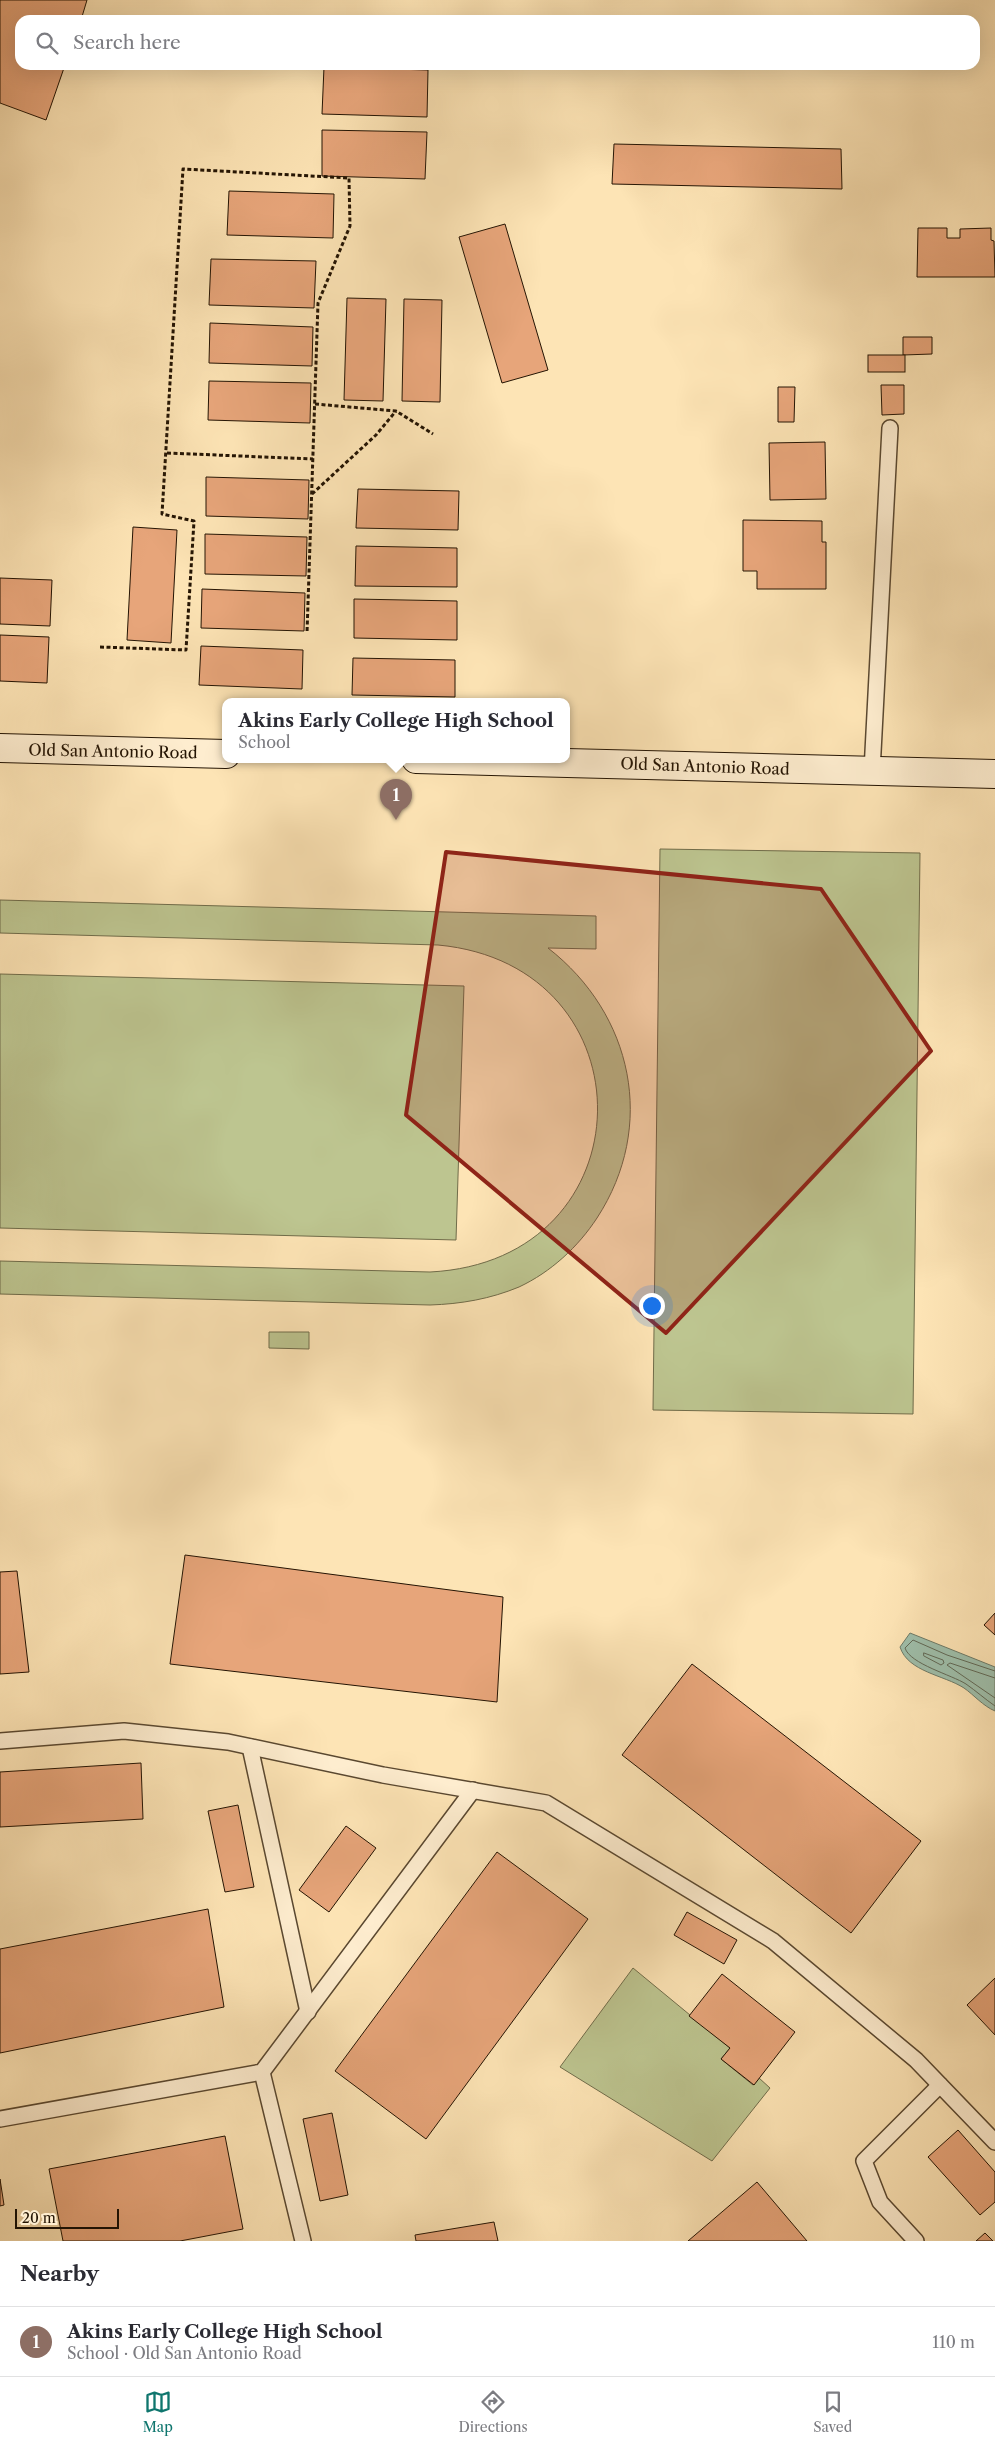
<!DOCTYPE html>
<html lang="en">
<head>
<meta charset="utf-8">
<style>
	body { margin:0; font-family:"Libre Caslon Text",serif; background:#f7f7f7; color:#2b2b33 }
	.scale { position:absolute; left:15px; bottom:12px; width:104px; box-sizing:border-box; padding-left:5px; border:2px solid #241403; border-top:0; font-size:14px; line-height:18px; white-space:nowrap; color:#241403; -webkit-text-stroke:4px #feedcf; paint-order:stroke }
	.you { position:absolute; left:651px; top:1305px; width:18px; height:18px; margin:-12px; border:4px solid #fff; border-radius:50%; background:#1a73e8; box-shadow:0 0 0 8px #1a73e833 }
	.badge { display:grid; place-items:center; width:32px; height:32px; border-radius:50%; background:#0f766e; color:#fff; font-size:16px; font-weight:700 }
	.pin { position:absolute; translate:-50% -41px; filter:drop-shadow(0 1px 2px #0008) }
	.pin::after { content:''; position:absolute; top:26px; width:18px; height:15px; background:inherit; clip-path:polygon(0 0,100% 0,50% 100%) }
	.popup { position:absolute; left:222px; top:698px; width:348px; height:65px; box-sizing:border-box; display:grid; place-content:center; border-radius:10px; background:#fff; filter:drop-shadow(0 1px 4px #0005); font-size:16px; white-space:nowrap; color:#7c7c81 }
	.popup b { font-size:19px; color:#2b2b33 }
	.popup::after { content:''; position:absolute; left:50%; top:100%; margin-left:-10px; border:10px solid transparent; border-top-color:#fff }
	.list { margin:0; padding:0; list-style:none }
	h2 { display:flex; justify-content:space-between; align-items:center; height:65px; margin:0; padding:0 20px; font-size:21px }
	h2 small { font-size:16px; font-weight:400; color:#7c7c81 }
	.list li { display:grid; grid-template-columns:32px 1fr auto; gap:15px; align-items:center; box-sizing:border-box; height:70px; padding:0 20px; border-top:1px solid #e1e1e2 }
	.list b { display:block; font-size:19px; white-space:nowrap }
	.list p { margin:0; font-size:16px; white-space:nowrap; color:#7c7c81 }
	.list em { font-size:16px; font-style:normal; color:#7c7c81 }
	.icon { flex:none; width:28px; height:28px; fill:none; stroke:currentColor; stroke-width:2; stroke-linecap:round; stroke-linejoin:round }
	.map { position:relative; flex:none; width:995px; height:2241px; overflow:hidden }
	.search { position:absolute; background:#fff; box-shadow:0 5px 20px #0002; left:15px; right:15px; top:15px; height:55px; display:flex; align-items:center; gap:12px; box-sizing:border-box; padding:0 18px; border-radius:15px; color:#7c7c81; font-size:19px }
	.sheet { height:135px; background:#fff }
	nav { display:flex; justify-content:space-around; align-items:center; box-sizing:border-box; height:70px; border-top:1px solid #e1e1e2; background:#fff; font-size:14px; color:#7c7c81 }
	nav a { display:grid; justify-items:center; gap:2px }
	nav .on { color:#0f766e }
	.map>svg:first-child { display:block }
	.green { fill:#bdc590; stroke:#706c4a }
	.water { fill:#9fbfab; stroke:#6e7b68 }
	.lines { fill:none; stroke-linecap:round; stroke-linejoin:round }
	.shore { stroke:#626a57; stroke-width:1 }
	.building { fill:#e7a57a; stroke:#241403 }
	.lane-casing { stroke:#5a4830; stroke-width:18 }
	.secondary-casing { stroke:#241403; stroke-width:30 }
	.path { stroke:#241403; stroke-width:3; stroke-dasharray:4 2.5; stroke-linecap:butt }
	.lane { stroke:#feedcf; stroke-width:15 }
	.secondary { stroke:#feedcf; stroke-width:28 }
	.marked { fill:#8f2418; fill-opacity:0.2; stroke:#8f2418; stroke-width:4; stroke-linejoin:round }
	.labels { text-anchor:middle; stroke-width:4; stroke-linejoin:round; paint-order:stroke }
	.street-label { font-size:16px; fill:#241403; stroke:#feedcf }
</style>
</head>
<body>
<div class="map">
<svg width="995" height="2241" viewBox="0 0 995 2241">
	<rect width="100%" height="100%" fill="#fde4b5"/>
	<filter id="stains"><feTurbulence type="fractalNoise" baseFrequency=".004" numOctaves="4"/><feColorMatrix values="0 0 0 0 .2 0 0 0 0 .09 0 0 0 0 .02 0 0 0 .5 -.17"/></filter>
	<radialGradient id="worn" r=".72"><stop offset=".6" stop-color="#630" stop-opacity="0"/><stop offset="1" stop-color="#630" stop-opacity=".3"/></radialGradient>
	<g class="green">
		<polygon points="660,849 920,853 913,1414 653,1410"/>
		<path d="M0,900l596,16v33l-48,-1c85,66 109,178 49,270 -19,29 -46,54 -78,69 -29,12 -58,17 -89,18l-430,-11v-33l430,11c220,-11 224,-307 8,-327l-438,-12z"/>
		<polygon points="0,974 464,986 456,1240 0,1228"/>
		<polygon points="269,1332 309,1332 309,1349 269,1348"/>
		<polygon points="633,1968 730,2048 721,2059 753,2085 759,2078 770,2088 712,2161 560,2067"/>
	</g>
	<path class="water" d="M910,1633l85,34v44c-12,-5 -21,-16 -31,-23 -20,-13 -56,-16 -64,-41z"/>
	<g class="lines">
		<g class="shore">
			<polygon points="924,1653 943,1660 944,1663 941,1665 924,1656"/>
			<path d="M995,1671l-48,-16 -34,-15 -8,8c5,16 47,27 61,36 10,7 19,15 29,22"/>
			<polyline points="995,1678 950,1663 947,1665 995,1698"/>
		</g>
	</g>
	<g class="building">
		<polygon points="0,0 87,0 81,20 20,20 20,65 65,65 46,120 0,103"/>
		<polygon points="324,67 428,70 427,117 322,114"/>
		<polygon points="322,130 427,132 425,179 322,176"/>
		<polygon points="614,144 841,149 842,189 612,184"/>
		<polygon points="229,191 334,194 333,238 227,235"/>
		<polygon points="505,224 548,370 502,383 459,237"/>
		<polygon points="918,228 947,228 947,238 960,238 960,229 991,228 991,240 994,241 995,277 917,277"/>
		<polygon points="211,259 316,261 314,308 209,305"/>
		<polygon points="347,298 386,299 383,401 344,400"/>
		<polygon points="404,299 442,300 440,402 402,401"/>
		<polygon points="210,323 313,327 312,366 209,363"/>
		<polygon points="903,337 932,337 932,354 903,355"/>
		<rect x="868" y="355" width="37" height="17"/>
		<polygon points="209,381 311,383 310,423 208,420"/>
		<polygon points="881,385 904,385 904,414 882,415"/>
		<polygon points="778,387 795,387 794,422 778,422"/>
		<polygon points="825,442 826,499 770,500 769,443"/>
		<polygon points="206,477 309,480 308,519 206,516"/>
		<polygon points="358,489 459,491 458,530 356,528"/>
		<polygon points="743,520 822,521 822,542 826,542 826,589 757,589 757,571 743,571"/>
		<polygon points="133,527 177,530 171,643 127,640"/>
		<polygon points="205,534 307,537 306,576 205,574"/>
		<polygon points="356,546 457,548 457,587 355,586"/>
		<polygon points="0,578 52,580 50,626 0,624"/>
		<polygon points="202,589 305,593 304,631 201,628"/>
		<polygon points="354,599 457,601 457,640 354,638"/>
		<polygon points="0,635 49,637 47,683 0,681"/>
		<polygon points="201,646 303,650 302,689 199,685"/>
		<polygon points="353,658 455,660 455,697 352,695"/>
		<polygon points="185,1555 503,1597 497,1702 170,1664"/>
		<polygon points="17,1571 29,1672 0,1674 0,1572"/>
		<polygon points="995,1613 995,1635 984,1625"/>
		<polygon points="692,1664 921,1841 851,1933 622,1755"/>
		<polygon points="141,1763 143,1819 0,1827 0,1772"/>
		<polygon points="238,1805 254,1887 225,1892 208,1811"/>
		<polygon points="346,1826 376,1848 329,1912 299,1890"/>
		<polygon points="497,1852 588,1919 426,2139 335,2071"/>
		<polygon points="208,1909 224,2007 0,2053 0,1949"/>
		<polygon points="687,1912 737,1940 724,1964 674,1935"/>
		<polygon points="722,1974 795,2032 754,2085 721,2059 730,2048 689,2016"/>
		<polygon points="995,1978 995,2035 967,2005"/>
		<polygon points="332,2113 348,2195 320,2201 303,2119"/>
		<polygon points="958,2130 995,2172 995,2202 980,2215 928,2157"/>
		<polygon points="225,2136 243,2229 180,2241 63,2241 49,2169"/>
		<polygon points="0,2179 4,2205 0,2206"/>
		<polygon points="757,2182 807,2241 688,2241"/>
		<polygon points="494,2222 498,2241 416,2241 415,2235"/>
		<polygon points="985,2233 993,2241 976,2241"/>
	</g>
	<g class="lines">
		<g class="lane-casing">
			<g id="lane">
				<polyline points="872,771 890,428"/>
				<polyline points="0,1741 124,1731 228,1742 383,1775 546,1803 773,1941 916,2060 995,2142"/>
				<polyline points="250,1747 308,2012"/>
				<polyline points="262,2072 303,2241"/>
				<polyline points="0,2119 262,2072 473,1790"/>
				<polyline points="916,2241 880,2202 864,2161 940,2085"/>
			</g>
		</g>
		<g class="secondary-casing">
			<g id="secondary">
				<polyline points="0,748 226,754"/>
				<polyline points="416,759 995,774"/>
			</g>
		</g>
		<g class="path">
			<polyline points="315,404 396,411 433,434"/>
			<polyline points="167,453 313,459"/>
			<polyline points="312,494 376,435 396,411"/>
			<polyline points="100,647 186,650 194,521 162,514 183,169 349,178 350,226 318,303 307,633"/>
		</g>
		<use href="#lane" class="lane"/>
		<use href="#secondary" class="secondary"/>
	</g>
	<path class="marked" d="M446,852l375,37 110,162 -265,282 -260,-218z"/>
	<g class="labels">
		<g class="street-label">
			<text transform="translate(113 751) rotate(1)" y="6">Old San Antonio Road</text>
			<text transform="translate(705 766) rotate(2)" y="6">Old San Antonio Road</text>
		</g>
	</g>
	<rect width="100%" height="100%" filter="url(#stains)"/>
	<rect width="100%" height="100%" fill="url(#worn)"/>
</svg>
<div class="scale">20 m</div>
<div class="you"></div>
<div class="pin badge" style="left:396px;top:820px;background:#8d6e63">1</div>
<div class="popup"><b>Akins Early College High School</b>School</div>
<div class="search"><svg class="icon" aria-label="search" viewBox="0 0 24 24"><circle cx="10" cy="10" r="6"/><path d="M15 15l6 6"/></svg>Search here</div>
</div>
<section class="sheet">
<h2>Nearby<small></small></h2>
<ul class="list">
<li><span class="badge" style="background:#8d6e63">1</span><div><b>Akins Early College High School</b><p>School · Old San Antonio Road</p></div><em>110 m</em></li>
</ul>
</section>
<nav>
<a class="on"><svg class="icon" aria-label="map" viewBox="0 0 24 24"><path d="M3 6l6-2 6 2 6-2v14l-6 2-6-2-6 2zM9 4v14M15 6v14"/></svg>Map</a>
<a><svg class="icon" aria-label="directions" viewBox="0 0 24 24"><path d="M12 3l9 9-9 9-9-9zM9 14v-3h6M13 9l2 2-2 2"/></svg>Directions</a>
<a><svg class="icon" aria-label="saved" viewBox="0 0 24 24"><path d="M7 4h10v16l-5-4-5 4z"/></svg>Saved</a>
</nav>
</body>
</html>
